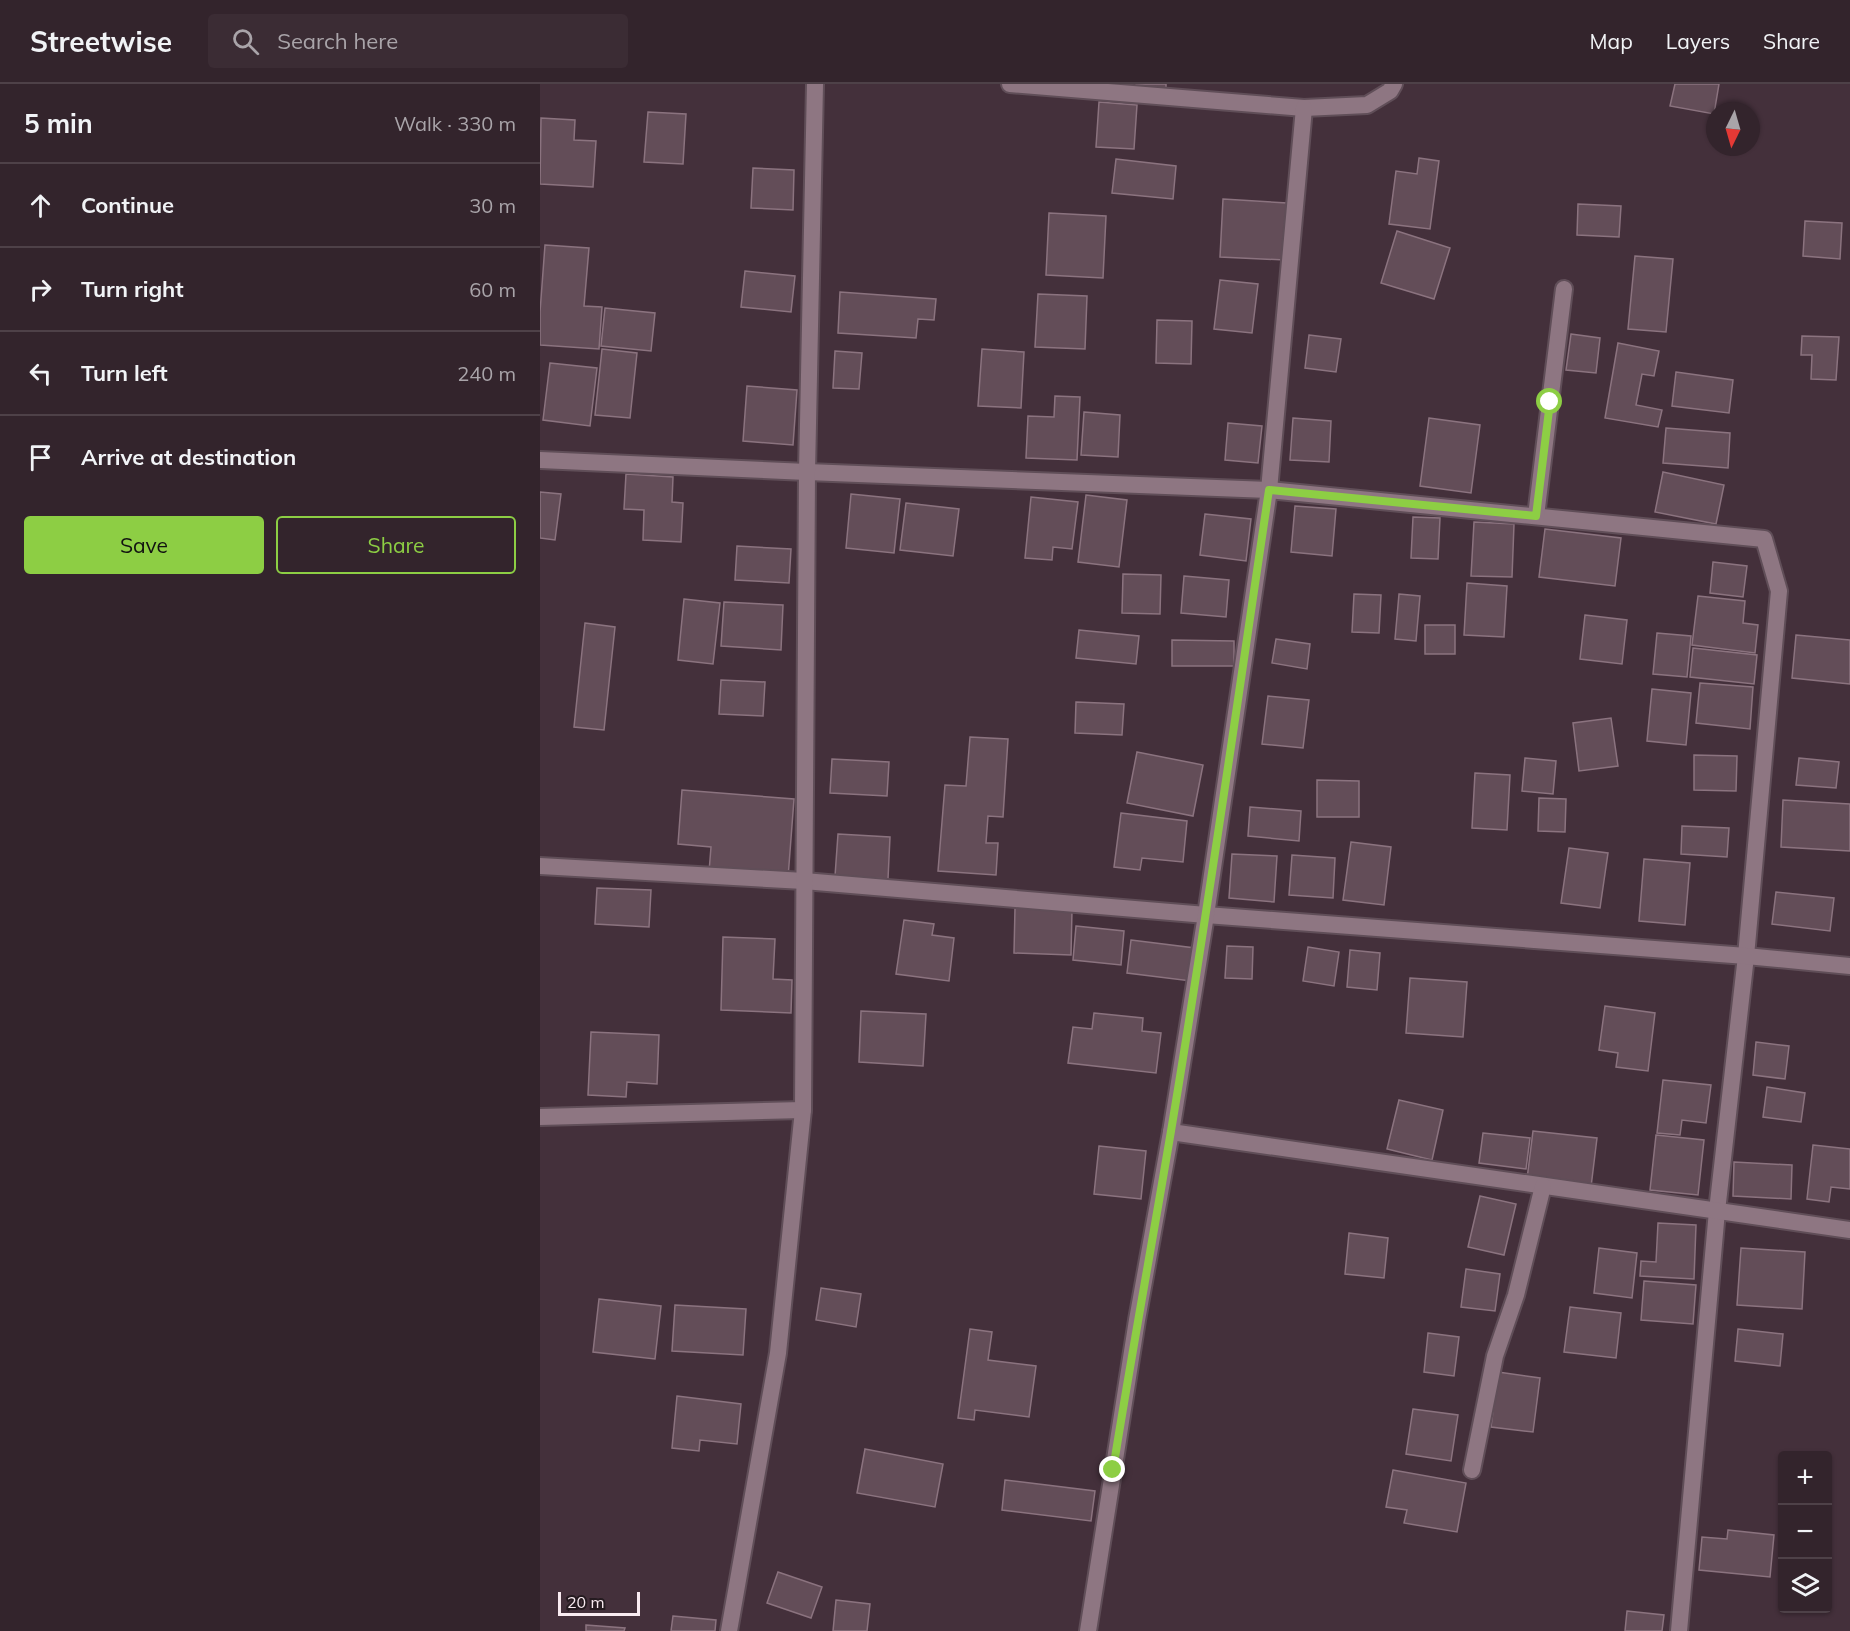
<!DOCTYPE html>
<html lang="en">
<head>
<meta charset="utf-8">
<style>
	body { margin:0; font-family:Mulish,sans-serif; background:#3b2c34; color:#f1f3f6 }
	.controls { position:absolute; right:18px; bottom:18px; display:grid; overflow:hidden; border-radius:6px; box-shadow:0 2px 4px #0004 }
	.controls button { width:54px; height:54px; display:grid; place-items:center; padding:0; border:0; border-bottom:2px solid #4e4148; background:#33242c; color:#f1f3f6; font:30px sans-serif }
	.compass { position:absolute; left:1166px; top:18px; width:54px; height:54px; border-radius:50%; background:#33242c; box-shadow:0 2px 4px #0004; rotate:185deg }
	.scale { position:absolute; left:18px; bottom:15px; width:82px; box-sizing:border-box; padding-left:6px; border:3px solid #f9ebf1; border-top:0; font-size:16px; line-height:21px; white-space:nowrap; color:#f9ebf1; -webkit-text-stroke:4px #251b20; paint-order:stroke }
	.stop { position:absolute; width:18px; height:18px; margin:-14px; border:4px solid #8dce44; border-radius:50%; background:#fff }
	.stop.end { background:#8dce44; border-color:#fff; box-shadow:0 2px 6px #0008 }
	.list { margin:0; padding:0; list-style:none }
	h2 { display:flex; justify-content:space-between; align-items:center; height:78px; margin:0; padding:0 24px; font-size:26px }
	h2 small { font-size:20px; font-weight:400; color:#a9a4a9 }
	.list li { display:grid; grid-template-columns:39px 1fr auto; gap:18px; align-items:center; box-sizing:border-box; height:84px; padding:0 24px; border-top:2px solid #4e4148 }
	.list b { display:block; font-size:22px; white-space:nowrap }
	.list em { font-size:20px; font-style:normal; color:#a9a4a9 }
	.actions { display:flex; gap:12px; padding:18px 24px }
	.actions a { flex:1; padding:14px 0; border:2px solid #8dce44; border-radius:6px; text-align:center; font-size:21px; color:#8dce44 }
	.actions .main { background:#8dce44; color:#111 }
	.icon { flex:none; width:33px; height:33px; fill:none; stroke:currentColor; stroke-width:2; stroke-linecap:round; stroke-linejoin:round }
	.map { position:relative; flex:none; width:1310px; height:1547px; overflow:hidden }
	header { display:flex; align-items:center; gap:36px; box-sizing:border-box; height:84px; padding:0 30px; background:#33242c; border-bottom:2px solid #4e4148 }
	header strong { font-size:28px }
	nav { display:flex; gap:33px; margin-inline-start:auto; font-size:21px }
	.search { width:420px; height:54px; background:#3b2c34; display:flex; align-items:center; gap:15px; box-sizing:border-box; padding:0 21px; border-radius:6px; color:#a9a4a9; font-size:22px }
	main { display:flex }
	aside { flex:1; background:#33242c }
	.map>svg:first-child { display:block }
	.building { fill:#634d58; stroke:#8b737f; stroke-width:1.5 }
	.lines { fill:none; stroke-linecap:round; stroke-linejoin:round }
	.minor-casing { stroke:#604e58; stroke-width:20 }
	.minor { stroke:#8e7682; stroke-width:16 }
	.route { stroke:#8dce44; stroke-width:8 }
</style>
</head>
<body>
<header>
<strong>Streetwise</strong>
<div class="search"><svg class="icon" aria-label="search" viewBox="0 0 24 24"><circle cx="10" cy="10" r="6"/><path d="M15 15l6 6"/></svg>Search here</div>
<nav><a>Map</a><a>Layers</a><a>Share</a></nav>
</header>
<main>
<aside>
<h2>5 min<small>Walk · 330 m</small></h2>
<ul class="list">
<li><svg class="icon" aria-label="ahead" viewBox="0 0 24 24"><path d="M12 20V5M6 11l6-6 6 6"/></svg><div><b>Continue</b></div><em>30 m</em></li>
<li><svg class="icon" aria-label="right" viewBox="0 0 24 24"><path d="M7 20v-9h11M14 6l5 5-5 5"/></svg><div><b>Turn right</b></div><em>60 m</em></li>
<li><svg class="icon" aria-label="left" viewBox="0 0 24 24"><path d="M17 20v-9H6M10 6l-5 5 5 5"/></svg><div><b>Turn left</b></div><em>240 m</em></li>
<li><svg class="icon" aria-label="arrive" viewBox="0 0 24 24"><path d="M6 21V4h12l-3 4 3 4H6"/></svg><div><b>Arrive at destination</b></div></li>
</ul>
<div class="actions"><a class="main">Save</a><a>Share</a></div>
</aside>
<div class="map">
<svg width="1310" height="1547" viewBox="0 0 1310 1547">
	<rect width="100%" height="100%" fill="#44303b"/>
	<g class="building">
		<polygon points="596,0 626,0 626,5 596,4"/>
		<polygon points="1135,0 1179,0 1174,30 1130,22"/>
		<polygon points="559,18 597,21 594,65 556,63"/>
		<polygon points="108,28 146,30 143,80 104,78"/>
		<polygon points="1,34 35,36 34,56 56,57 53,103 0,100"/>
		<polygon points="879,74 899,77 890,145 849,140 856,87 877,90"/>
		<polygon points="576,75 636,82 633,115 572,109"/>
		<polygon points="213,84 254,86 253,126 211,124"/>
		<polygon points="683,115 747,119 745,176 680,173"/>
		<polygon points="1038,120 1081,122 1079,153 1037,151"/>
		<polygon points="509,129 566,132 563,194 506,191"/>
		<polygon points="1265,137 1302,139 1300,175 1263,172"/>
		<polygon points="857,147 910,164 894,215 841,199"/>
		<polygon points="5,161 49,164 44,222 62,223 59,265 0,261 0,228"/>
		<polygon points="1095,172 1133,175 1126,248 1088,245"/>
		<polygon points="205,187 255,192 251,228 201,223"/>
		<polygon points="680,196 718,200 712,249 674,245"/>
		<polygon points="300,208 396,215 394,236 378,235 376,254 298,249"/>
		<polygon points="498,210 547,212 545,265 495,263"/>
		<polygon points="65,224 115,229 111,267 61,262"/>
		<polygon points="617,236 652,237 651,280 616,279"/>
		<polygon points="1031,250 1060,254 1056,289 1026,286"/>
		<polygon points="769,251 801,255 796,288 765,284"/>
		<polygon points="1262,252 1299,253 1296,296 1271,295 1272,271 1261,271"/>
		<polygon points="1078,259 1119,267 1114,292 1102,290 1096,321 1122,326 1118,343 1065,334"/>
		<polygon points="62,265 97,269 90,334 55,331"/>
		<polygon points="442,265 484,268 481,324 438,322"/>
		<polygon points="295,267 322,269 319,305 293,304"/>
		<polygon points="10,279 57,284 50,342 3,336"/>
		<polygon points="1136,288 1193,296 1189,329 1132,322"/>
		<polygon points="207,302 257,306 253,361 203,357"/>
		<polygon points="515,312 540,313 537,376 486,374 488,332 514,333"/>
		<polygon points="544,328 580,331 578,373 541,371"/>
		<polygon points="753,334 791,337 789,378 750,376"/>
		<polygon points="889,334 940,341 931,409 880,402"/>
		<polygon points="688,339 722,342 718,379 685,376"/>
		<polygon points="1126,344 1190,349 1188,384 1123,379"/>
		<polygon points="1123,388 1184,401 1176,440 1115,428"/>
		<polygon points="86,390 133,393 132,418 143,419 141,458 103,456 104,426 84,425"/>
		<polygon points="0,408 21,410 15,456 0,454"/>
		<polygon points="311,410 360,415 354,469 306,464"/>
		<polygon points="546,411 587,416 579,483 538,478"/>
		<polygon points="491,413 538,418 532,465 513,463 512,476 485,474"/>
		<polygon points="366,419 419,425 413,472 360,466"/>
		<polygon points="755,422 796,425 792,472 751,468"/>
		<polygon points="665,430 711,435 706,477 660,471"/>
		<polygon points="873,433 900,434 898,475 871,474"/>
		<polygon points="934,438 974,440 972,493 931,492"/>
		<polygon points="1005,445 1081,454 1075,502 999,493"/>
		<polygon points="197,462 251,465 249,499 195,496"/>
		<polygon points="1173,478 1207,482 1203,513 1170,509"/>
		<polygon points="583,490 621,491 620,530 582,529"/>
		<polygon points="644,492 689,496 686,533 641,529"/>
		<polygon points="927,499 967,502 964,553 924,551"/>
		<polygon points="814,510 841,511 839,549 812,548"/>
		<polygon points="859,510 880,512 876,557 855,555"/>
		<polygon points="1158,512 1205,517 1203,539 1218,541 1215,569 1152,561"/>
		<polygon points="144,515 180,519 173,580 138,576"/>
		<polygon points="184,518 243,521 241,566 181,562"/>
		<polygon points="1045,531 1087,536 1082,580 1040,575"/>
		<polygon points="45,539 75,543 64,646 34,643"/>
		<rect x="885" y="541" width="30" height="29"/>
		<polygon points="539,546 599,552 596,580 536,574"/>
		<polygon points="1117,549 1151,552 1147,593 1113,590"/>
		<polygon points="1256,551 1310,556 1310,600 1252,594"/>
		<polygon points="736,555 770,560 767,585 732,579"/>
		<polygon points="632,556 694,557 694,582 632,582"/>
		<polygon points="1153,564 1217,571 1214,600 1150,593"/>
		<polygon points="181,596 225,598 223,632 179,630"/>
		<polygon points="1160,599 1213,603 1210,645 1156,639"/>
		<polygon points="1112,605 1151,609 1146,661 1107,657"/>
		<polygon points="728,612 769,616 763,664 722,660"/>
		<polygon points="536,618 584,620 582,651 535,649"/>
		<polygon points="1071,634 1078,682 1039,687 1033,639"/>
		<polygon points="430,653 468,655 463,733 448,732 446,759 458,759 456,791 398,787 405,701 426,702"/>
		<polygon points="597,668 663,681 653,732 587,719"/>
		<polygon points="1154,671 1197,672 1196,707 1154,706"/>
		<polygon points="985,674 1016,677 1013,710 982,707"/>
		<polygon points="1259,674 1299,678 1296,704 1256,701"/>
		<polygon points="292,675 349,678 347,712 290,709"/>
		<polygon points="935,689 970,691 967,746 932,744"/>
		<polygon points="777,696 819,697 819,733 777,733"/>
		<polygon points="142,706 254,715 248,794 169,788 171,763 138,760"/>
		<polygon points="999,714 1026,715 1025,748 998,747"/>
		<polygon points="1243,716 1310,720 1310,767 1241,763"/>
		<polygon points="710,723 761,727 759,757 708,752"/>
		<polygon points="581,729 647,737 643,778 602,774 600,786 574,783"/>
		<polygon points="1142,742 1189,744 1187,773 1141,770"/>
		<polygon points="298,750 350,753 348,795 295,792"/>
		<polygon points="811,758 851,763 844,821 803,816"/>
		<polygon points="1029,764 1068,769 1060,824 1021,819"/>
		<polygon points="692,770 737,772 734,818 689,814"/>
		<polygon points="752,771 795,774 793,814 749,811"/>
		<polygon points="1104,775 1150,779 1145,841 1099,837"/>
		<polygon points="57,804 111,806 109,843 55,840"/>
		<polygon points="1236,808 1294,814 1290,847 1232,840"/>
		<polygon points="475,824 532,826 531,871 474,869"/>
		<polygon points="364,836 394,840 392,851 414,854 409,897 356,890"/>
		<polygon points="536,842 584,847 581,881 533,876"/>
		<polygon points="183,853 235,855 233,895 252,896 251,929 181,926"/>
		<polygon points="591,856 655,864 651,897 587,889"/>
		<polygon points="687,862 713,863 712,895 685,894"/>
		<polygon points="768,863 799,868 794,902 763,897"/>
		<polygon points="810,866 840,869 837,906 807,903"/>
		<polygon points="870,894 927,898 923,953 866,949"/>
		<polygon points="1065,922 1115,929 1108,987 1076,983 1078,969 1059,966"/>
		<polygon points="321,927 386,930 383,982 319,978"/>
		<polygon points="554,929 603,934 602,947 621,949 616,989 528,979 533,943 552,945"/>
		<polygon points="51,948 119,951 117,1000 87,998 86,1013 48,1011"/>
		<polygon points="1216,958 1249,962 1245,995 1213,991"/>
		<polygon points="1123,996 1171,1001 1166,1039 1142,1036 1140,1051 1117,1049"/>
		<polygon points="1227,1003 1265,1009 1261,1038 1223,1033"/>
		<polygon points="859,1016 903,1026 892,1076 847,1065"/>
		<polygon points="993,1047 1057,1054 1051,1103 987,1095"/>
		<polygon points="943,1049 990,1054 986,1085 939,1079"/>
		<polygon points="1116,1051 1164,1056 1158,1111 1110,1106"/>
		<polygon points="1273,1061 1310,1065 1310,1105 1291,1103 1289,1118 1267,1115"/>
		<polygon points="559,1062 606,1067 601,1115 554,1110"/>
		<polygon points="1194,1078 1252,1081 1251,1115 1193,1112"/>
		<polygon points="940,1112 976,1120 964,1171 928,1163"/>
		<polygon points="1118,1139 1156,1141 1154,1195 1100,1192 1101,1177 1116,1178"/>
		<polygon points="809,1149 848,1154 844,1194 805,1190"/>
		<polygon points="1059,1164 1097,1169 1092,1214 1054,1209"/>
		<polygon points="1201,1164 1265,1168 1262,1225 1197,1221"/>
		<polygon points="926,1185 960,1190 955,1227 921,1223"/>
		<polygon points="1104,1197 1156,1201 1153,1240 1101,1236"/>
		<polygon points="281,1204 321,1210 316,1243 276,1236"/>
		<polygon points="59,1215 121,1222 115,1275 53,1268"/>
		<polygon points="135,1221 206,1225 203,1271 132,1267"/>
		<polygon points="1030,1223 1081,1229 1076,1274 1024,1268"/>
		<polygon points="430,1245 452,1248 448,1276 496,1282 489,1333 435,1326 434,1336 418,1334"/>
		<polygon points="1198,1245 1243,1250 1240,1282 1195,1277"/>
		<polygon points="888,1249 919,1253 914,1292 884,1288"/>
		<polygon points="958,1288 1000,1294 993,1348 951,1343"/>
		<polygon points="137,1312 201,1320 197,1360 160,1356 159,1367 132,1364"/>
		<polygon points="873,1325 918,1331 911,1377 866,1370"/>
		<polygon points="325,1365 403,1380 395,1423 317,1409"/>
		<polygon points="853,1386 926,1399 917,1448 864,1439 867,1426 846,1423"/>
		<polygon points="465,1396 555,1407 551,1437 462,1426"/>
		<polygon points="1188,1446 1234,1451 1230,1493 1159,1486 1162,1453 1187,1455"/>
		<polygon points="238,1488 282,1503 271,1534 227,1519"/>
		<polygon points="296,1516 330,1520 327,1547 293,1547"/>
		<polygon points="1087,1527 1124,1531 1122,1547 1085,1547"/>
		<polygon points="133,1532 176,1536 175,1547 131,1547"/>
		<polygon points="46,1541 85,1544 84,1547 46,1547"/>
	</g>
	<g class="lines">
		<g class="minor-casing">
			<g id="minor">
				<polyline points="470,0 764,24 827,21 850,7 854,0"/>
				<polyline points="0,376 267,388 729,406 1224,455 1239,507 1206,872 1177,1127 1139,1547"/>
				<polyline points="996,432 1024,205"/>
				<polyline points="0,782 264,797 666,831 1206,872 1310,882"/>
				<polyline points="0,1033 263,1026"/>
				<polyline points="631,1048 1310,1146"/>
				<polyline points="932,1386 955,1272 976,1211 1003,1102"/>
				<polyline points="189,1547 238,1269 263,1026 267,388 275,0"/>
				<polyline points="548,1547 597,1236 631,1048 666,831 729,406 764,24"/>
			</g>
		</g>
		<use href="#minor" class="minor"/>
	</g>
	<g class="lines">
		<path class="route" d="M573,1386c18,-113 39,-226 58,-339 36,-213 66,-427 98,-641l267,26 14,-114"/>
	</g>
</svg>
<div class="controls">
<button>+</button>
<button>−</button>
<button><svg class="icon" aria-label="layers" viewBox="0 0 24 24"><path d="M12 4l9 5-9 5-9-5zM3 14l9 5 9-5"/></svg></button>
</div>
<svg class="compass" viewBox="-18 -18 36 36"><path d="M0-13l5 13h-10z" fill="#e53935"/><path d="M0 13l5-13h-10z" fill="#a9a4a9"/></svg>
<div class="scale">20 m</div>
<div class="stop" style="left:1010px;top:318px"></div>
<div class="stop end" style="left:573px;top:1386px"></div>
</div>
</main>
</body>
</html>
